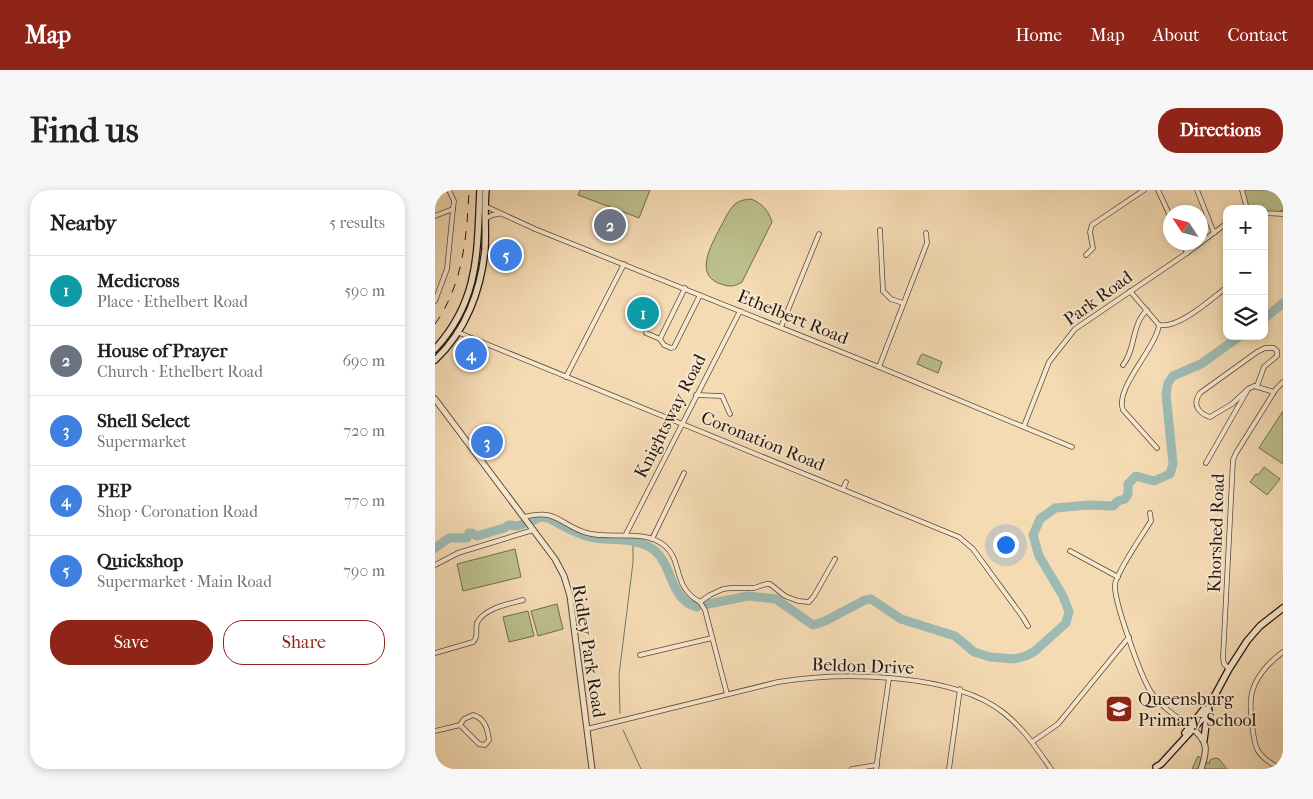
<!DOCTYPE html>
<html lang="en">
<head>
<meta charset="utf-8">
<style>
	body { margin:0; font-family:"IM FELL French Canon",serif; background:#f6f6f6; color:#202124 }
	.controls { position:absolute; right:15px; top:15px; display:grid; overflow:hidden; border-radius:10px; box-shadow:0 2px 8px #0003 }
	.controls button { width:45px; height:45px; display:grid; place-items:center; padding:0; border:0; border-bottom:1px solid #e0e0e0; background:#fff; color:#202124; font:25px sans-serif }
	.compass { position:absolute; left:728px; top:15px; width:45px; height:45px; border-radius:50%; background:#fff; box-shadow:0 2px 8px #0003; rotate:306deg }
	.you { position:absolute; left:570px; top:354px; width:18px; height:18px; margin:-12px; border:4px solid #fff; border-radius:50%; background:#1a73e8; box-shadow:0 0 0 8px #1a73e833 }
	.badge { display:grid; place-items:center; width:32px; height:32px; border-radius:50%; background:#8f2418; color:#fff; font-size:16px; font-weight:700 }
	.pin { position:absolute; translate:-50% -50%; border:2px solid #fff; box-shadow:0 1px 5px #0006 }
	.list { margin:0; padding:0; list-style:none }
	h2 { display:flex; justify-content:space-between; align-items:center; height:65px; margin:0; padding:0 20px; font-size:21px }
	h2 small { font-size:16px; font-weight:400; color:#757577 }
	.list li { display:grid; grid-template-columns:32px 1fr auto; gap:15px; align-items:center; box-sizing:border-box; height:70px; padding:0 20px; border-top:1px solid #e0e0e0 }
	.list b { display:block; font-size:19px; white-space:nowrap }
	.list p { margin:0; font-size:16px; white-space:nowrap; color:#757577 }
	.list em { font-size:16px; font-style:normal; color:#757577 }
	.actions { display:flex; gap:10px; padding:15px 20px }
	.actions a { flex:1; padding:11px 0; border:1px solid #8f2418; border-radius:20px; text-align:center; font-size:18px; color:#8f2418 }
	.actions .main { background:#8f2418; color:#fff }
	.icon { flex:none; width:28px; height:28px; fill:none; stroke:currentColor; stroke-width:2; stroke-linecap:round; stroke-linejoin:round }
	.map { position:relative; flex:none; width:848px; height:579px; overflow:hidden; border-radius:20px }
	header { display:flex; align-items:center; gap:30px; box-sizing:border-box; height:70px; padding:0 25px; background:#8f2418; color:#fff }
	header strong { font-size:24px }
	nav { display:flex; gap:28px; margin-inline-start:auto; font-size:18px }
	.intro { display:flex; align-items:center; justify-content:space-between; box-sizing:border-box; height:120px; padding:0 30px }
	h1 { margin:0; font-size:35px }
	.button { padding:12px 22px; border-radius:20px; background:#8f2418; color:#fff; font-size:18px; font-weight:700 }
	main { display:flex; gap:30px; padding:0 30px }
	aside { flex:1; background:#fff; border-radius:20px; box-shadow:0 2px 8px #0003 }
	.map>svg:first-child { display:block }
	.green { fill:#bcc08d; stroke:#706c50 }
	.lines { fill:none; stroke-linecap:round; stroke-linejoin:round }
	.stream { stroke:#6c7973; stroke-width:1 }
	.river { stroke:#9dbab3; stroke-width:9 }
	.minor-casing { stroke:#58483b; stroke-width:5.5 }
	.tertiary-casing { stroke:#58483b; stroke-width:7 }
	.secondary-casing { stroke:#231713; stroke-width:8 }
	.minor { stroke:#f8e8ce; stroke-width:4 }
	.tertiary { stroke:#f8e8ce; stroke-width:5 }
	.secondary { stroke:#f8e8ce; stroke-width:5.5 }
	.rail { stroke:#231713; stroke-width:1; stroke-dasharray:9 9; stroke-linecap:butt }
	.labels { text-anchor:middle; stroke-width:4; stroke-linejoin:round; paint-order:stroke }
	.street-label { font-size:18px; fill:#231713; stroke:#f8e8ce }
	.poi-label { font-size:18px; fill:#231713; stroke:#f8e8ce; text-anchor:start }
</style>
</head>
<body>
<header>
<strong>Map</strong>
<nav><a>Home</a><a>Map</a><a>About</a><a>Contact</a></nav>
</header>
<div class="intro"><h1>Find us</h1><a class="button">Directions</a></div>
<main>
<aside>
<h2>Nearby<small>5 results</small></h2>
<ul class="list">
<li><span class="badge" style="background:#0f9aa8">1</span><div><b>Medicross</b><p>Place · Ethelbert Road</p></div><em>590 m</em></li>
<li><span class="badge" style="background:#6b7280">2</span><div><b>House of Prayer</b><p>Church · Ethelbert Road</p></div><em>690 m</em></li>
<li><span class="badge" style="background:#3f7fe0">3</span><div><b>Shell Select</b><p>Supermarket</p></div><em>720 m</em></li>
<li><span class="badge" style="background:#3f7fe0">4</span><div><b>PEP</b><p>Shop · Coronation Road</p></div><em>770 m</em></li>
<li><span class="badge" style="background:#3f7fe0">5</span><div><b>Quickshop</b><p>Supermarket · Main Road</p></div><em>790 m</em></li>
</ul>
<div class="actions"><a class="main">Save</a><a>Share</a></div>
</aside>
<div class="map">
<svg width="848" height="579" viewBox="0 0 848 579">
	<rect width="100%" height="100%" fill="#f5dbb4"/>
	<filter id="stains"><feTurbulence type="fractalNoise" baseFrequency=".004" numOctaves="4"/><feColorMatrix values="0 0 0 0 .2 0 0 0 0 .09 0 0 0 0 .02 0 0 0 .5 -.17"/></filter>
	<radialGradient id="worn" r=".72"><stop offset=".6" stop-color="#630" stop-opacity="0"/><stop offset="1" stop-color="#630" stop-opacity=".3"/></radialGradient>
	<g class="green">
		<polygon points="145,0 215,0 204,28 143,5"/>
		<polygon points="807,0 848,0 848,20 841,23 829,21 829,19 813,18"/>
		<path d="M316,9c12,5 17,11 21,23l-30,60c-6,4 -11,5 -18,3 -32,-8 -13,-39 -4,-57 4,-7 8,-17 14,-23 5,-5 10,-5 17,-6z"/>
		<polygon points="488,164 507,172 503,183 482,174 486,165"/>
		<polygon points="848,221 848,274 824,258"/>
		<polygon points="829,277 845,289 832,305 815,292 821,284 823,285"/>
		<polygon points="80,359 86,387 28,401 22,374"/>
		<polygon points="122,414 128,439 103,446 96,421"/>
		<polygon points="93,421 99,446 74,452 68,427"/>
		<polygon points="763,566 774,574 775,570 780,568 784,569 792,579 757,579"/>
	</g>
	<g class="lines">
		<g class="stream">
			<polyline points="185,523 184,485 198,372 198,352"/>
			<polyline points="188,540 206,579"/>
		</g>
		<g class="river">
			<polyline points="829,129 848,113"/>
			<path d="M97,331l9,-4 7,1c12,6 24,14 38,18 22,7 48,-1 68,14 19,15 16,51 43,57"/>
			<polyline points="0,358 14,348 32,348 34,343 37,343 42,346 69,338 74,335 82,336 88,334"/>
			<polyline points="273,414 313,406 341,409 378,435 390,431 430,410 436,409 466,429 520,446 539,462 555,467 579,469 591,466 600,461 631,433 634,422 628,406 604,366 598,345 605,329 620,318 654,315 678,316 683,311 690,309 693,304 693,294 701,286 719,291 735,284 738,274 731,204 733,193 738,186 766,174 805,146"/>
		</g>
		<g class="minor-casing">
			<g id="minor">
				<polyline points="723,0 736,28"/>
				<polyline points="762,0 779,43"/>
				<polyline points="807,0 812,19"/>
				<polyline points="50,16 100,39 444,177 637,257"/>
				<polyline points="829,23 848,24"/>
				<polyline points="0,26 18,19 19,11 14,0"/>
				<polyline points="50,29 57,25 64,24"/>
				<polyline points="445,40 448,101 456,109 468,113"/>
				<polyline points="747,52 752,63"/>
				<polyline points="651,65 658,58 655,42 657,35 709,0"/>
				<path d="M695,101l29,34c-3,23 -45,64 -36,85l34,38"/>
				<polyline points="0,111 12,79 18,19"/>
				<path d="M724,135c20,4 52,-26 68,-38"/>
				<polyline points="346,137 384,44"/>
				<polyline points="22,142 524,347 538,359 587,426 593,436"/>
				<polyline points="211,143 225,149 250,98"/>
				<polyline points="225,149 229,155 236,158 239,157 265,105"/>
				<path d="M688,175c13,-16 8,-40 24,-55"/>
				<polyline points="444,177 492,53 491,43"/>
				<polyline points="131,187 189,74"/>
				<path d="M822,196l7,-19 13,-11v-5l-3,-3h-9l-8,4 -57,41c-8,11 -2,20 10,24l22,-13 16,-15 6,-3 20,6"/>
				<polyline points="261,205 287,206 295,224"/>
				<polyline points="589,236 614,172 640,139 752,63 792,33"/>
				<polyline points="771,273 812,201"/>
				<polyline points="408,299 411,292"/>
				<path d="M715,323l1,8c-8,13 -33,49 -36,63 -2,15 26,93 36,108 9,14 26,25 40,35"/>
				<path d="M89,327c34,-9 35,8 63,16 24,7 57,-5 78,13 18,15 7,41 35,56"/>
				<polyline points="191,344 305,121"/>
				<polyline points="217,349 249,283"/>
				<polyline points="635,361 683,387"/>
				<polyline points="0,375 23,363 98,340"/>
				<polyline points="265,412 275,405 288,399 296,398 319,398 331,394 335,394 350,406 363,411 374,412 379,406 400,369"/>
				<polyline points="265,412 270,420 292,504"/>
				<path d="M0,463l38,-11c6,-6 2,-12 4,-19 7,-15 32,-19 46,-23"/>
				<polyline points="205,465 277,448"/>
				<polyline points="794,479 789,474 788,468 798,270 801,263 841,199 848,192"/>
				<path d="M38,525c11,3 15,14 16,25l-4,5 -6,-1 -19,-19 4,-6z"/>
				<path d="M152,539l191,-47c62,-10 175,-10 226,31 20,16 33,36 47,56"/>
				<polyline points="0,541 25,535"/>
				<polyline points="597,552 623,534 694,447"/>
				<polyline points="417,579 442,575"/>
				<polyline points="441,579 454,488"/>
				<polyline points="514,579 525,499"/>
				<path d="M846,579c-25,-13 -27,-21 -29,-47 -1,-7 -2,-15 -1,-23 1,-19 18,-37 32,-47"/>
			</g>
		</g>
		<g class="tertiary-casing">
			<g id="tertiary">
				<polyline points="0,209 120,369 129,386 135,406 157,579"/>
				<path d="M756,537c17,14 17,22 10,42"/>
			</g>
		</g>
		<g class="secondary-casing">
			<g id="secondary">
				<path d="M0,159c45,-49 42,-98 45,-159"/>
				<path d="M0,170c31,-29 46,-70 50,-111 1,-20 -1,-40 1,-59"/>
				<polyline points="750,543 769,519"/>
				<polyline points="769,550 771,534 774,521"/>
				<polyline points="721,577 726,574 767,529 794,479 812,451 825,436 848,418"/>
			</g>
		</g>
		<use href="#minor" class="minor"/>
		<use href="#tertiary" class="tertiary"/>
		<use href="#secondary" class="secondary"/>
		<path class="rail" d="M0,134c28,-39 32,-88 34,-134"/>
	</g>
	<defs>
		<g id="school-square" transform="scale(1.4375)"><rect x="-9" y="-9" width="18" height="18" rx="4" fill="#8f2418" stroke="#f8e8ce"/><path d="M0-5L7-2L0 1L-7-2ZM-4 1L0 2.5L4 1V4Q0 6-4 4Z" fill="#fff"/></g>
	</defs>
	<g fill-rule="evenodd">
		<use href="#school-square" x="684" y="519"/>
	</g>
	<g class="labels">
		<g class="street-label">
			<text transform="translate(663 108) rotate(-36)" y="6">Park Road</text>
			<text transform="translate(358 127) rotate(22)" y="6">Ethelbert Road</text>
			<text transform="translate(235 226) rotate(-63)" y="6">Knightsway Road</text>
			<text transform="translate(328 251) rotate(22)" y="6">Coronation Road</text>
			<text transform="translate(781 343) rotate(-88)" y="6">Khorshed Road</text>
			<text transform="translate(154 461) rotate(81)" y="6">Ridley Park Road</text>
			<text transform="translate(428 476) rotate(2)" y="6">Beldon Drive</text>
		</g>
		<g class="poi-label">
			<text x="703" y="515">Queensburg<tspan x="703" dy="21">Primary School</tspan></text>
		</g>
	</g>
	<rect width="100%" height="100%" filter="url(#stains)"/>
	<rect width="100%" height="100%" fill="url(#worn)"/>
</svg>
<div class="controls">
<button>+</button>
<button>−</button>
<button><svg class="icon" aria-label="layers" viewBox="0 0 24 24"><path d="M12 4l9 5-9 5-9-5zM3 14l9 5 9-5"/></svg></button>
</div>
<svg class="compass" viewBox="-18 -18 36 36"><path d="M0-13l5 13h-10z" fill="#e53935"/><path d="M0 13l5-13h-10z" fill="#757577"/></svg>
<div class="you"></div>
<div class="pin badge" style="left:208px;top:123px;background:#0f9aa8">1</div>
<div class="pin badge" style="left:175px;top:35px;background:#6b7280">2</div>
<div class="pin badge" style="left:52px;top:252px;background:#3f7fe0">3</div>
<div class="pin badge" style="left:36px;top:164px;background:#3f7fe0">4</div>
<div class="pin badge" style="left:71px;top:65px;background:#3f7fe0">5</div>
</div>
</main>
</body>
</html>
